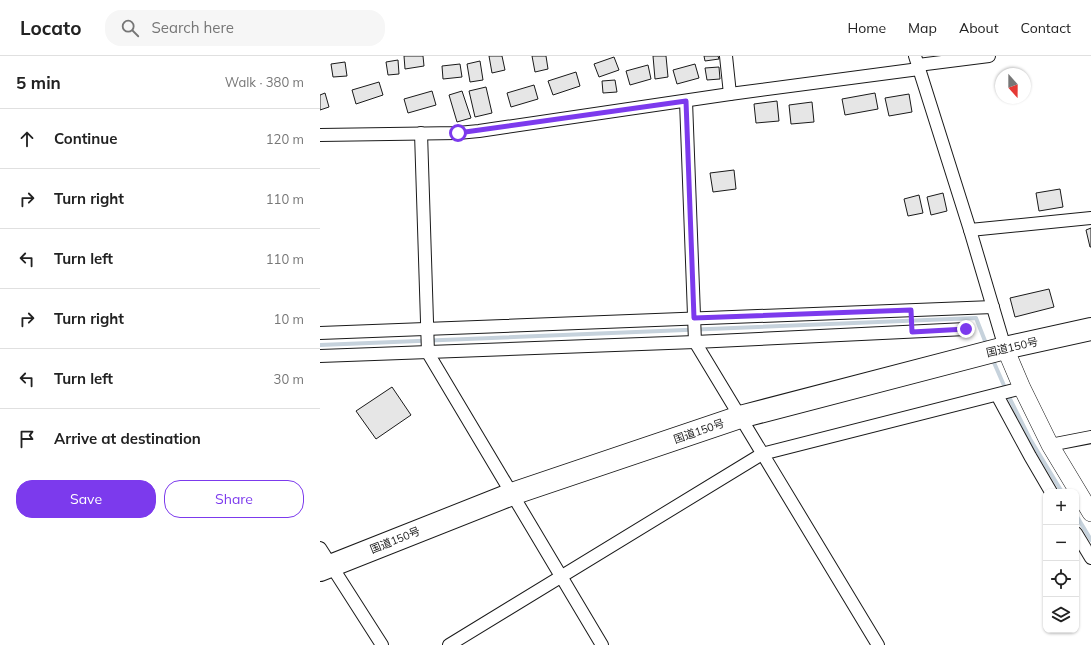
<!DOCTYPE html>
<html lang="en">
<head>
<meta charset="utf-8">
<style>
	body { margin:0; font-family:Mulish,"Noto Sans JP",sans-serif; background:#f6f6f6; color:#222 }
	.controls { position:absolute; right:12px; bottom:12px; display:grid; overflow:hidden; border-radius:8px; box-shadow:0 1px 3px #0004 }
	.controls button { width:36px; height:36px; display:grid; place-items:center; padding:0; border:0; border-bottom:1px solid #e0e0e0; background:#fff; color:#222; font:20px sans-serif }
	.compass { position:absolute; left:675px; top:12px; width:36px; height:36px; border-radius:50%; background:#fff; box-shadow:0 1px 3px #0004; rotate:159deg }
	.stop { position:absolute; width:12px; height:12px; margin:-9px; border:3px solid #7c3aed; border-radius:50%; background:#fff }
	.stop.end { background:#7c3aed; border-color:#fff; box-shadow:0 1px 4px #0008 }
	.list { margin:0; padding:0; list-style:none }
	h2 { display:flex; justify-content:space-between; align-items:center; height:52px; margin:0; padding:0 16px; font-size:17px }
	h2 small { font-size:13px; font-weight:400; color:#767676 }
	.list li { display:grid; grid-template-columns:26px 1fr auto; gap:12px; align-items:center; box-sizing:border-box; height:60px; padding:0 16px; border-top:1px solid #e0e0e0 }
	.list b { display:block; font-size:15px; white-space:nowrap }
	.list em { font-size:13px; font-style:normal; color:#767676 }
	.actions { display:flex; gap:8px; padding:12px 16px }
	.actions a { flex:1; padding:9px 0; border:1px solid #7c3aed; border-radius:16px; text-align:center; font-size:14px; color:#7c3aed }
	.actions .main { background:#7c3aed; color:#fff }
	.icon { flex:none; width:22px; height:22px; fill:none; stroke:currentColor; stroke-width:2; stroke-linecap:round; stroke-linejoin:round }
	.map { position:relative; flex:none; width:771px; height:589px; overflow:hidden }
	header { display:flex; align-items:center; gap:24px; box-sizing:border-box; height:56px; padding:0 20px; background:#fff; border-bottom:1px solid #e0e0e0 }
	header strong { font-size:19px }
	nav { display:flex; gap:22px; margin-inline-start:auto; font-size:14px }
	.search { width:280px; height:36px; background:#f6f6f6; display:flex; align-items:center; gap:10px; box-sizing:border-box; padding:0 14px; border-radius:16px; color:#767676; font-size:15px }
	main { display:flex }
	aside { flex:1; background:#fff }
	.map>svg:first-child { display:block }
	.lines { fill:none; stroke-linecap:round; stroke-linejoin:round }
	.stream { stroke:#c6d2dc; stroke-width:4 }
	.building { fill:#e6e6e6; stroke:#1a1a1a }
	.street-casing { stroke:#1a1a1a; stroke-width:14 }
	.secondary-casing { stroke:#1a1a1a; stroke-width:18 }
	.highway-casing { stroke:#1a1a1a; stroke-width:24 }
	.street { stroke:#fff; stroke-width:12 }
	.secondary { stroke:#fff; stroke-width:17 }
	.highway { stroke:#fff; stroke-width:22 }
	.route { stroke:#7c3aed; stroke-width:5 }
	.labels { text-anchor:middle; stroke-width:3; stroke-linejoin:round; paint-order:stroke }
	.street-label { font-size:11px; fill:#1a1a1a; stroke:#fff }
</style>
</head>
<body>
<header>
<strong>Locato</strong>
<div class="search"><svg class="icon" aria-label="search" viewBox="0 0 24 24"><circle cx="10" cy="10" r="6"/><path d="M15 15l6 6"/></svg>Search here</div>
<nav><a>Home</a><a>Map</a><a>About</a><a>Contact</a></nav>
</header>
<main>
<aside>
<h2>5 min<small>Walk · 380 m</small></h2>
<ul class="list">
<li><svg class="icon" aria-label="ahead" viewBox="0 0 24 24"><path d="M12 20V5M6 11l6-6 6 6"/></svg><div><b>Continue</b></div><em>120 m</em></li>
<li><svg class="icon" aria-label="right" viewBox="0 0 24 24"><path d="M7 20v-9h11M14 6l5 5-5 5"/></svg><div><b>Turn right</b></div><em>110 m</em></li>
<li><svg class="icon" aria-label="left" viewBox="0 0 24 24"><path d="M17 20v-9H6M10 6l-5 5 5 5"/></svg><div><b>Turn left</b></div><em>110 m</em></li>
<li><svg class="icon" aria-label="right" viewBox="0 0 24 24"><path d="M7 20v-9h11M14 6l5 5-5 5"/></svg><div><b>Turn right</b></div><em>10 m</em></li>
<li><svg class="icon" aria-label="left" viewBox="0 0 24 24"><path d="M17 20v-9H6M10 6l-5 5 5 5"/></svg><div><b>Turn left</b></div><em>30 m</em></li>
<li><svg class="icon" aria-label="arrive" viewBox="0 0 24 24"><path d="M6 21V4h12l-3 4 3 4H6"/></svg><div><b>Arrive at destination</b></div></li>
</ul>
<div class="actions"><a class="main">Save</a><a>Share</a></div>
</aside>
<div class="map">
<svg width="771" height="589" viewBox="0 0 771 589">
	<rect width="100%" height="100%" fill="#fff"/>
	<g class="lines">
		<g class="stream">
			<polyline points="0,289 656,262 667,290"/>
			<polyline points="672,302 689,341 710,383 742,436"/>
			<polyline points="756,459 771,484"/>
		</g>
	</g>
	<g class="building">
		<polygon points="84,0 103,0 104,10 85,13"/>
		<polygon points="169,0 182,0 185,14 172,17"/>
		<polygon points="212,0 226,0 228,13 215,16"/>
		<polygon points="333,0 346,0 348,21 335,23"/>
		<polygon points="384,0 398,0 399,3 385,5"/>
		<polygon points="294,1 299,14 279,21 274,8"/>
		<polygon points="78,4 79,18 68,19 66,6"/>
		<polygon points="160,5 163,24 150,26 147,8"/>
		<polygon points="25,6 27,20 13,21 11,8"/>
		<polygon points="140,8 142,21 123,23 122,10"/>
		<polygon points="375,8 379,22 357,28 353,14"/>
		<polygon points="328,9 331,23 310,29 306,15"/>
		<polygon points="399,11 400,23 387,24 385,12"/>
		<polygon points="256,16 260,30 233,39 228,25"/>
		<polygon points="295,24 297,36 283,37 282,25"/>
		<polygon points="59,26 63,39 36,48 32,34"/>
		<polygon points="214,29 218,43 191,51 187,37"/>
		<polygon points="166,31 172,57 155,61 149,35"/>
		<polygon points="112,35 116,49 88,57 84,43"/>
		<polygon points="142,35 151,62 137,66 129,39"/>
		<polygon points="5,37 9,51 0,54 0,39"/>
		<polygon points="555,37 558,53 525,59 522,43"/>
		<polygon points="589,38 592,56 569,60 565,42"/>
		<polygon points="457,45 459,65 436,67 434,48"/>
		<polygon points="492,46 494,66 471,68 469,49"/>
		<polygon points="414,114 416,133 393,136 390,117"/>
		<polygon points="740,133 743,151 719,155 716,137"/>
		<polygon points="623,137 627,155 611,159 607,141"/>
		<polygon points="599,139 603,157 588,160 584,143"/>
		<polygon points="771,172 771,191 770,191 766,174"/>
		<polygon points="729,233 734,251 695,261 690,242"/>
		<polygon points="72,331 91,359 56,383 36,355"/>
	</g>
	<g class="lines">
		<g class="street-casing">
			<g id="street">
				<polyline points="406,0 410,38"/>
				<polyline points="595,0 650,174 685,292"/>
				<polyline points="598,9 669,0"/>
				<polyline points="366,45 375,286 558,589"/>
				<polyline points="101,77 108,297 282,589"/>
				<polyline points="0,79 138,77 159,75 410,38 599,13"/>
				<polyline points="650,174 771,162"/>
				<polyline points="0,277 673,251"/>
				<polyline points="0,300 375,286 646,273"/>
				<polyline points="677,339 710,400 731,436"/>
				<polyline points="730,389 771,381"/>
				<polyline points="756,477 771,502"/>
				<polyline points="0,492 62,589"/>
				<polyline points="129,589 442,398 702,332"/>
			</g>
		</g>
		<g class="secondary-casing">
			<polyline id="secondary" points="685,292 702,332 730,389 771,457"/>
		</g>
		<g class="highway-casing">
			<polyline id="highway" points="0,514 192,438 420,361 685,292 771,273"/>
		</g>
		<use href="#street" class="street"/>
		<use href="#secondary" class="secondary"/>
		<use href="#highway" class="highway"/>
	</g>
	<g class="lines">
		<polyline class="route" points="138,77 366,45 374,262 591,254 592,276 646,273"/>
	</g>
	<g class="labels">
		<g class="street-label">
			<text transform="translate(692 291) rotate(-13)" y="4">国道150号</text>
			<text transform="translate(379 375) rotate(-19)" y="4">国道150号</text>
			<text transform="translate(75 484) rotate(-22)" y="4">国道150号</text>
		</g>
	</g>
</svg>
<div class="controls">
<button>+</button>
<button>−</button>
<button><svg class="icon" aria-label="locate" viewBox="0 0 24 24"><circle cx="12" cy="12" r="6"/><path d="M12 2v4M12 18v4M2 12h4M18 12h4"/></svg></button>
<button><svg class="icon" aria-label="layers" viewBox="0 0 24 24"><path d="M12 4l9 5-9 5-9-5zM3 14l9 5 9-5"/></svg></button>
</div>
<svg class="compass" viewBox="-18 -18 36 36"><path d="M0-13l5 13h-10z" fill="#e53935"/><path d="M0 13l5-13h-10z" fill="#767676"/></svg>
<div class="stop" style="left:138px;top:77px"></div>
<div class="stop end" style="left:646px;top:273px"></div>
</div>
</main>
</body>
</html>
